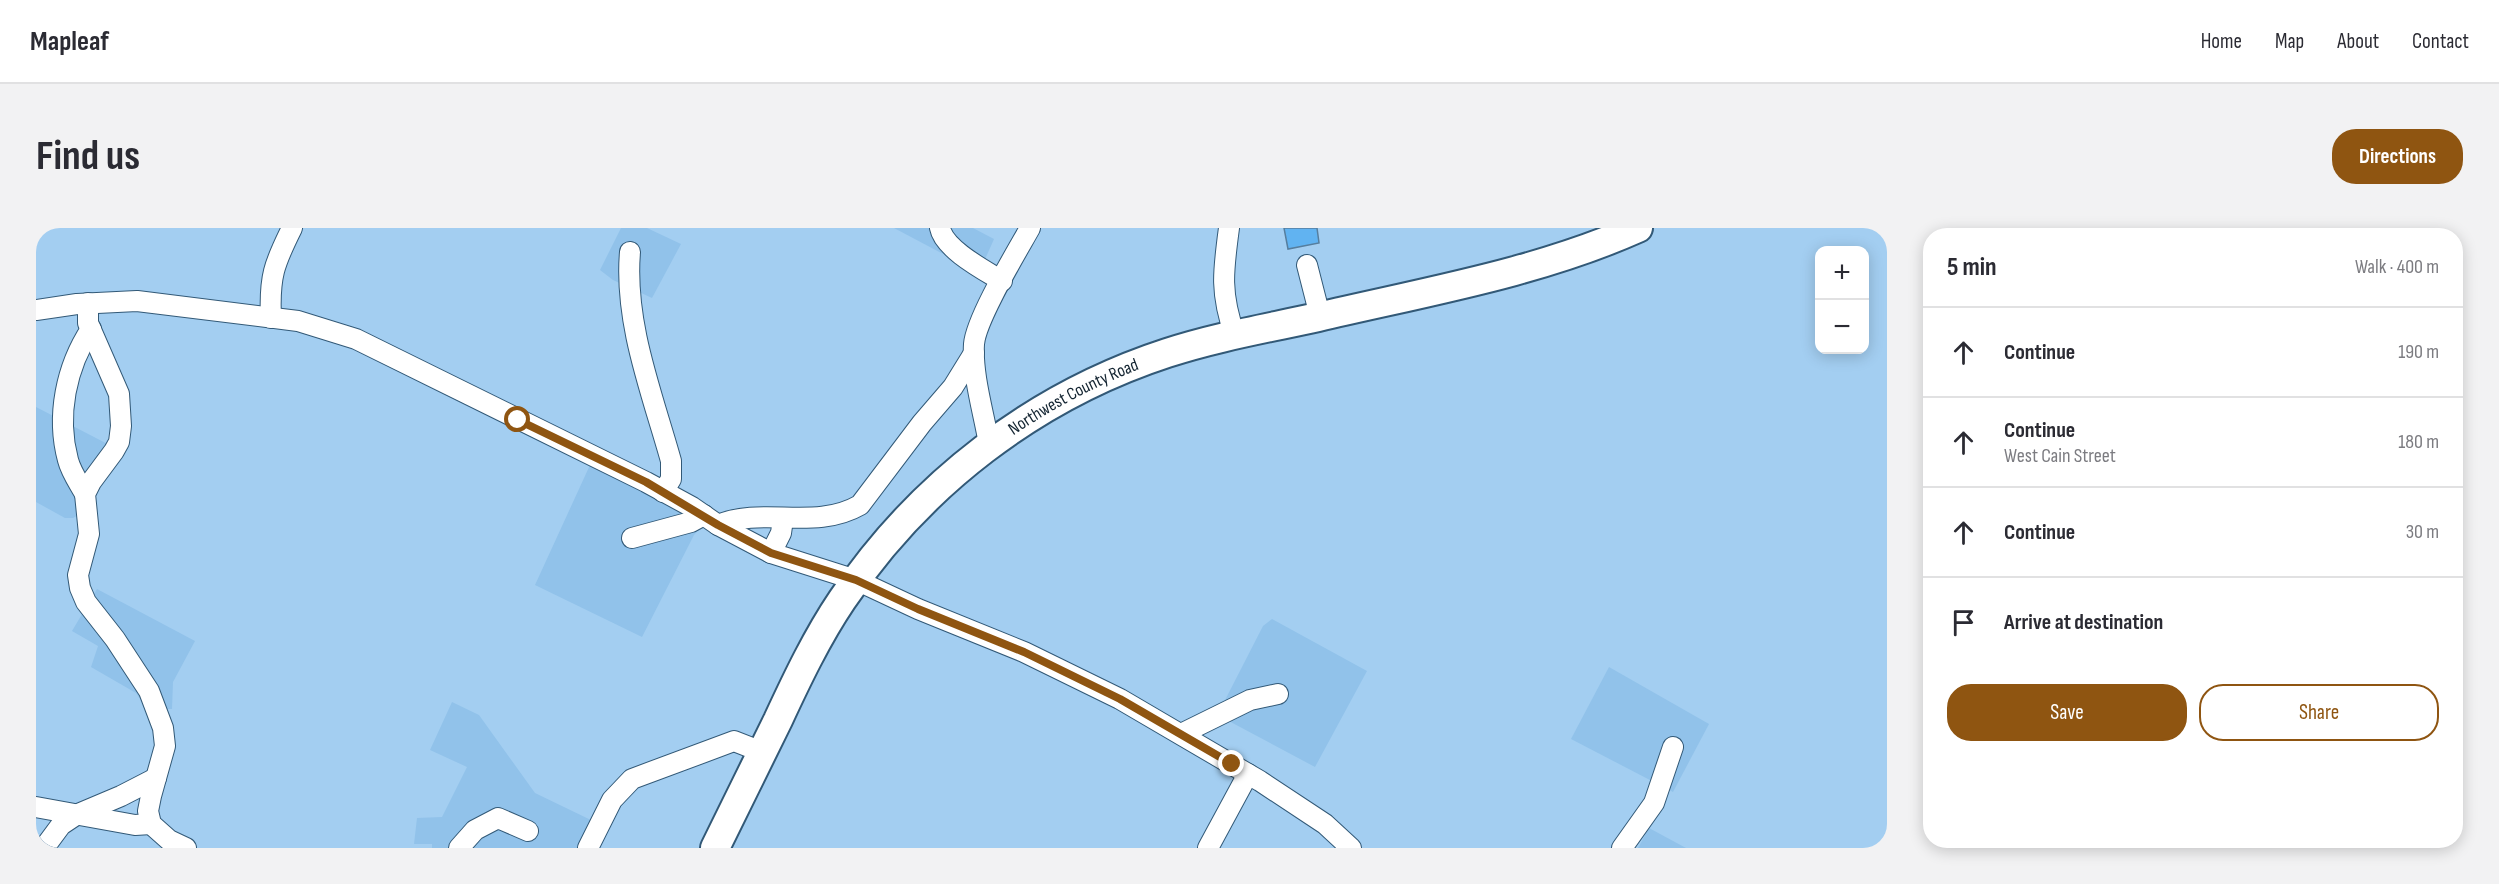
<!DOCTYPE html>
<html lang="en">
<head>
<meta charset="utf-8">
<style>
	body { margin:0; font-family:"Sofia Sans Condensed",sans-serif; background:#f2f2f3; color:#2b2b33 }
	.controls { position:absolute; right:18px; top:18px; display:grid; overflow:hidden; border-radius:12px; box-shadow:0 3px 15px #0003 }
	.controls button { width:54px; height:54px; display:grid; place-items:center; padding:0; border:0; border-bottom:2px solid #e1e1e2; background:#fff; color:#2b2b33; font:30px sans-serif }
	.stop { position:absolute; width:18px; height:18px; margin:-14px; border:4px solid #8f5511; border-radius:50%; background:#fff }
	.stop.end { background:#8f5511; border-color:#fff; box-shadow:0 2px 6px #0008 }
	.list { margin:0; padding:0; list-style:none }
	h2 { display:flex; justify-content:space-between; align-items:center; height:78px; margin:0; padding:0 24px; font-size:26px }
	h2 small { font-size:20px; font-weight:400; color:#7c7c81 }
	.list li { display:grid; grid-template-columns:39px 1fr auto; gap:18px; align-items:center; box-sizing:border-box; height:90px; padding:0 24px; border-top:2px solid #e1e1e2 }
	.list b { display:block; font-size:22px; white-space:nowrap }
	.list p { margin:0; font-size:20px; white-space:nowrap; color:#7c7c81 }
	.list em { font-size:20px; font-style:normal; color:#7c7c81 }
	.actions { display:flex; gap:12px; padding:18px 24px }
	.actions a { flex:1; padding:14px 0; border:2px solid #8f5511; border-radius:24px; text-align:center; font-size:21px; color:#8f5511 }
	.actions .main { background:#8f5511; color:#fff }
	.icon { flex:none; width:33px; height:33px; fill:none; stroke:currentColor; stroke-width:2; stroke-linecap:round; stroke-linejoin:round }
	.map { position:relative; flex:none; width:1851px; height:620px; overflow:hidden; border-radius:24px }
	header { display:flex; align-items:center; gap:36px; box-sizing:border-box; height:84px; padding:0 30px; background:#fff; border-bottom:2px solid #e1e1e2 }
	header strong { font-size:28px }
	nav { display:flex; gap:33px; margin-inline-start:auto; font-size:21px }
	.intro { display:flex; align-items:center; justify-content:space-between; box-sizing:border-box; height:144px; padding:0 36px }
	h1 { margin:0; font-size:42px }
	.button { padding:15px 27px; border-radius:24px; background:#8f5511; color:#fff; font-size:21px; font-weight:700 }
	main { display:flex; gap:36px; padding:0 36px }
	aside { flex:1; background:#fff; border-radius:24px; box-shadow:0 3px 15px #0003 }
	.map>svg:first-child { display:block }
	.built { fill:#91c2ea }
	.building { fill:#61b3f1; stroke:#567e9e; stroke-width:1.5 }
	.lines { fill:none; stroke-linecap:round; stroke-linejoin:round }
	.minor-casing { stroke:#325977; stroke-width:22 }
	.highway-casing { stroke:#325977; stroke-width:32 }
	.minor { stroke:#fff; stroke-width:20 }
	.highway { stroke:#fff; stroke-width:28 }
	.route { stroke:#8f5511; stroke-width:8 }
	.labels { text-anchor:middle; stroke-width:5; stroke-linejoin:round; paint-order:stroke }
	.street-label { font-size:18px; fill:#132431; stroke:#a3cef1 }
</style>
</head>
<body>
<header>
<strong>Mapleaf</strong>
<nav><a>Home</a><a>Map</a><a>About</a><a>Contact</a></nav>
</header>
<div class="intro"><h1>Find us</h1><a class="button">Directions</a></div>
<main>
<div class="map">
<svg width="1851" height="620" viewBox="0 0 1851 620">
	<rect width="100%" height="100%" fill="#a3cef1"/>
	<g class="built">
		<polygon points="585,0 611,0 645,16 616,70 577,52 564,42"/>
		<polygon points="858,0 937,0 958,11 943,45"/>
		<polygon points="0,179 87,224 56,264 57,279 37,290 29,290 0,274"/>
		<polygon points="554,237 654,286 668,296 658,307 606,409 499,357"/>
		<polygon points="61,361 159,413 137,454 136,481 111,481 100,465 55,439 62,418 36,403"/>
		<polygon points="1236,391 1331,443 1279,539 1189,491 1186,478 1227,398"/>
		<polygon points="1573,439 1673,496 1637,564 1535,511"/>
		<polygon points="416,474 443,487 499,565 557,593 543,620 396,620 396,616 378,616 381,590 406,589 431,539 394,522"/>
		<polygon points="1613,600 1650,620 1602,620"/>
	</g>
	<polygon class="building" points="1248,0 1281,0 1283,15 1252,21"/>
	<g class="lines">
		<g class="minor-casing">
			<g id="minor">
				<path d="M904,0c4,21 44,42 62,53"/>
				<path d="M1193,0c-6,44 -9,65 6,108"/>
				<path d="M594,24c-6,71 22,141 41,209v18l-8,13"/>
				<polyline points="1271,37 1284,88"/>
				<polyline points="52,75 52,95 83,166 85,198 83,214 78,223 55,254 49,266 53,306 42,347 44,360 50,374 79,411 113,463 127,500 129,518 115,568 112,583 115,596 133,612 150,620"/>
				<polyline points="0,82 41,76 101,73 262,93 320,111 610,254 656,279 682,297 735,325 820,352 882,381 988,424 1084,471 1224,553 1289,596 1315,620"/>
				<path d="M235,90c-2,-41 3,-54 21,-90"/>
				<path d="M953,216c-5,-30 -17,-69 -15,-100 2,-25 42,-91 56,-116"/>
				<path d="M49,266c-6,-11 -14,-22 -17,-34 -12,-44 -2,-93 23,-131"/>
				<path d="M682,297c45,-19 97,6 142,-20l62,-82 31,-36 21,-34"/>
				<polyline points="596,310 655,294 668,287"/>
				<polyline points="735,325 745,305 747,291"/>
				<polyline points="1145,506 1214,472 1242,466"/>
				<polyline points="0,579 99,597 115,596"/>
				<polyline points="8,620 25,597 40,587 85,568 120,550"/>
				<polyline points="423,620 439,602 462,590 492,603"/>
				<polyline points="552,620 576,572 596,551 698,513 726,524"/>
				<polyline points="1172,620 1212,546"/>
				<polyline points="1586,620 1618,575 1637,519"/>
			</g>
		</g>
		<g class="highway-casing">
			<g id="highway">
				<path id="s1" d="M679,620c21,-43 42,-85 63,-128 19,-41 39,-83 64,-120 78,-116 193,-204 325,-247 49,-16 101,-25 151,-36 106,-25 219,-44 320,-89"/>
			</g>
		</g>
		<use href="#minor" class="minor"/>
		<use href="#highway" class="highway"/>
	</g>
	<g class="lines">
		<polyline class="route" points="482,192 610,254 682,297 735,325 820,352 882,381 988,424 1084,471 1196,536"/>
	</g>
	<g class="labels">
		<g class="street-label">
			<text dy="6" stroke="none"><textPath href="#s1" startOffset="591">Northwest County Road</textPath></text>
		</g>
	</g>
</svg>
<div class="controls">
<button>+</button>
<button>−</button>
</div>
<div class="stop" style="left:482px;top:192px"></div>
<div class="stop end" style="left:1196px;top:536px"></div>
</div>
<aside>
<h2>5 min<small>Walk · 400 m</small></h2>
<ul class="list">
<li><svg class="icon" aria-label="ahead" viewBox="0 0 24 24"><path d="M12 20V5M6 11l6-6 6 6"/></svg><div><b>Continue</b></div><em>190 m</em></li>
<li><svg class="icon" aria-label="ahead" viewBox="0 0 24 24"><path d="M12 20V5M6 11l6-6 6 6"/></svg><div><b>Continue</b><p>West Cain Street</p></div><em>180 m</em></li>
<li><svg class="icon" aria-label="ahead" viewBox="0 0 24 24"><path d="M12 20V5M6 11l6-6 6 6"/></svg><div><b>Continue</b></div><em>30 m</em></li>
<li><svg class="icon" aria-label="arrive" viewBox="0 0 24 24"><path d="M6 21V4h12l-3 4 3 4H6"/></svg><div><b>Arrive at destination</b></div></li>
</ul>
<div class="actions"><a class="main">Save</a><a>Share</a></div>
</aside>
</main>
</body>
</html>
